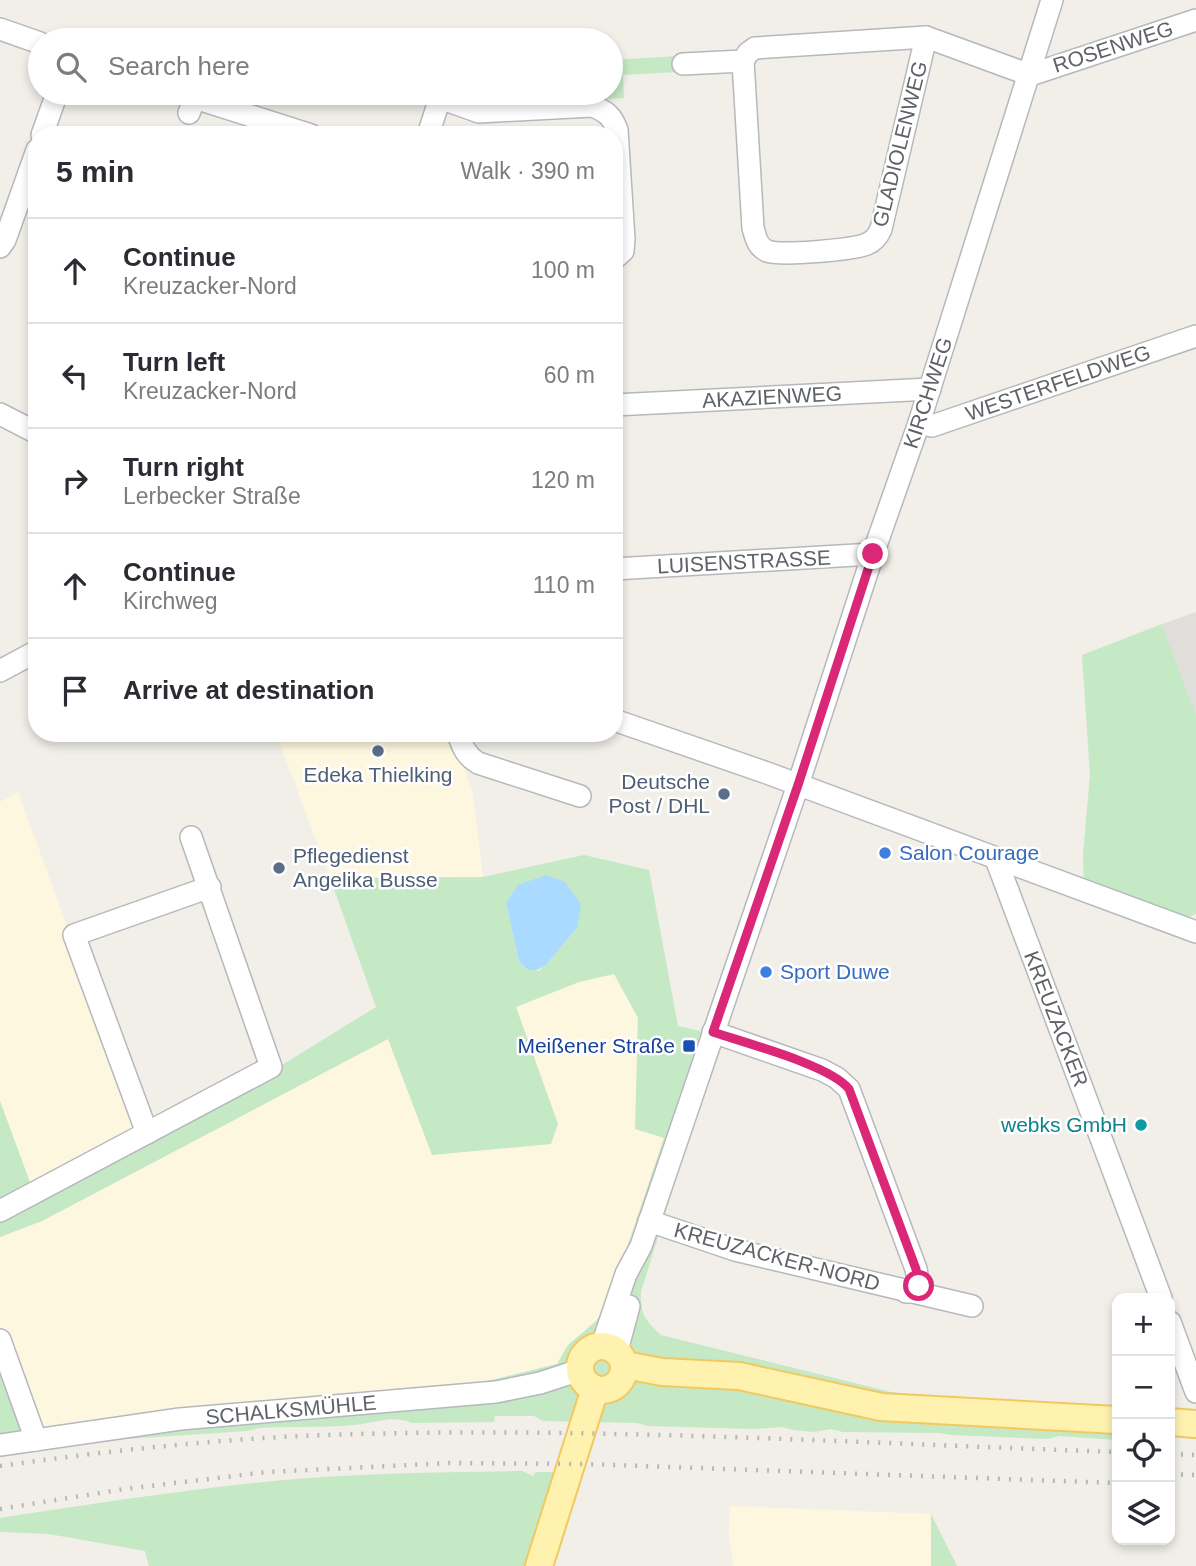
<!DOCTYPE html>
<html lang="en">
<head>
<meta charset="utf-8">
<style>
	body { margin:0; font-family:Arial,sans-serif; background:#f7f7f7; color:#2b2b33 }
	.controls { position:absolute; right:21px; bottom:21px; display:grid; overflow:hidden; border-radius:14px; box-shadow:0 4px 10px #0003 }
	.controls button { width:63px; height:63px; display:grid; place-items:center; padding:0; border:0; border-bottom:2px solid #e1e1e2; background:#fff; color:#2b2b33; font:35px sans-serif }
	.stop { position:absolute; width:21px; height:21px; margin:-16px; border:5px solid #db2777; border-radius:50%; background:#fff }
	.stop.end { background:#db2777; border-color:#fff; box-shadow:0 2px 7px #0008 }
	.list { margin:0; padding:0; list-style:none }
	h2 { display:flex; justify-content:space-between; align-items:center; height:91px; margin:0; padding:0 28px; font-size:30px }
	h2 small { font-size:23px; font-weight:400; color:#7c7c81 }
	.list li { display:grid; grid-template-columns:46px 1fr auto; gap:21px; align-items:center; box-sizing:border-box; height:105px; padding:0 28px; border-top:2px solid #e1e1e2 }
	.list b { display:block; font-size:26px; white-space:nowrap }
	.list p { margin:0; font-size:23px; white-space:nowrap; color:#7c7c81 }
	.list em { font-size:23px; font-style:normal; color:#7c7c81 }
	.icon { flex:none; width:38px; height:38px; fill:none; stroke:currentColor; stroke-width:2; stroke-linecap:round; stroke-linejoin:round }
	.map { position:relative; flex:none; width:1196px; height:1566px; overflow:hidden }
	.search { position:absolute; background:#fff; box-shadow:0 4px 10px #0003; left:28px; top:28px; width:595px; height:77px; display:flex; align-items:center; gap:18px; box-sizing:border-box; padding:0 24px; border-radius:38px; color:#7c7c81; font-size:26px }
	.panel { position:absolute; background:#fff; box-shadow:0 4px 10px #0003; left:28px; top:126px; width:595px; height:616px; border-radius:28px }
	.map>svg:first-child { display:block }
	.commercial { fill:#fef7e0 }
	.industrial { fill:#e0deda }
	.green { fill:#c5e8c5; fill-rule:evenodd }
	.water { fill:#aadaff }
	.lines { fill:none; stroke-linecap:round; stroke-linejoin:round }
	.minor-casing { stroke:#b5b8bc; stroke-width:24 }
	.major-casing { stroke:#f2c960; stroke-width:30 }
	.minor { stroke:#fff; stroke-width:21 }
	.major { stroke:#fff2af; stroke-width:26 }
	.rail { stroke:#b6b7b8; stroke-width:4.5; stroke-dasharray:2 9; stroke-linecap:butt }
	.route { stroke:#db2777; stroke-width:9 }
	.service-dot { fill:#5c6f8a; stroke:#fff; stroke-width:2.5 }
	.shop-dot { fill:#3f7fe0; stroke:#fff; stroke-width:2.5 }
	.transit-dot { fill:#1a4fb4; stroke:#fff; stroke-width:2.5 }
	.culture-dot { fill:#0f9aa8; stroke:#fff; stroke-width:2.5 }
	.labels { text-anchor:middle; stroke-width:5; stroke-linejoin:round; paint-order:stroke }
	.street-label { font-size:21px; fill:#5f6368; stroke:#fff }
	.service-label { font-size:21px; fill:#4e5e75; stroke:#fff }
	.shop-label { font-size:21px; fill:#366cbe; stroke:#fff; text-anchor:start }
	.transit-label { font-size:21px; fill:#164399; stroke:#fff; text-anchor:end }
	.culture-label { font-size:21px; fill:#0d838f; stroke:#fff; text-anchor:end }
</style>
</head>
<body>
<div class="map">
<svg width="1196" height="1566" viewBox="0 0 1196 1566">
	<rect width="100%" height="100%" fill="#f1efe8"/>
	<g class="commercial">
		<polygon points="276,733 453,733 473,795 483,877 330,878"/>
		<polygon points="18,792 144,1136 34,1194 0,1101 0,802"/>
		<polygon points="614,974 638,1018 635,1129 664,1137 609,1301 596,1321 568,1345 557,1364 479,1383 445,1388 33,1435 0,1339 0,1237 42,1221 388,1039 432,1155 558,1124 516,1007 579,982"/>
		<polygon points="730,1506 931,1514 931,1566 733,1566 729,1534"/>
	</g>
	<polygon class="industrial" points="1196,612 1196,715 1162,624"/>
	<g class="green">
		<polygon points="678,56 678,72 623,75 624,98 488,106 450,93 611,93 611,60"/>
		<polygon points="1162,624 1196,715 1196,914 1178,921 1084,888 1083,854 1090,775 1082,655"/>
		<path d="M584,855l65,15 29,156 22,5 19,9 -78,252c-1,21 4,29 20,43l230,57 69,7 157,11v30l-58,-4 -11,3 -96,-4 -12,-2 -97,-1 -12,-3 -17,3 -20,-2 -12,-3 -28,2 -106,-3 -11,-3 -94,-2 -9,-5h-39l-1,6 -82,1c-21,-9 -38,1 -59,2 -31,3 -63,1 -94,3l-12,3 -121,8 -103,14h-23v-114l33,96 412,-47 34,-5 78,-19 11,-19 28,-24 13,-20 55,-163 -29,-9 3,-111 -24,-44 -35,8 -63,25 42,117 -7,20 -119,11 -44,-116 -346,182 -42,16v-136l34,92 243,-125 99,-61 -46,-129 153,-1zM506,903l71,25 -32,38 -6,5 -16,-4 -4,-6z"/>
		<path d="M522,1471l11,5 3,-4h19l-27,94h-379l-4,-15 -96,-17 -49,-2v-14c91,-14 182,-28 273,-37 83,-8 166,-9 249,-10z"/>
		<polygon points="931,1514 957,1566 931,1566"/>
	</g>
	<path class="water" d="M546,875l19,7 16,22 -4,24 -32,38c-10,7 -20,5 -26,-5l-13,-58 12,-18z"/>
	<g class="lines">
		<g class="minor-casing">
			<g id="minor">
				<polyline points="0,29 40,43"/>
				<polyline points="743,61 748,53 755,48 926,37 1030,75 1196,20"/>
				<path d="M683,64l60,-3 10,167c3,10 4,18 14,23 13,5 86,-1 100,-7 7,-3 11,-8 14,-15l45,-192"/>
				<polyline points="189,113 195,98 311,135"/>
				<polyline points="42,135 57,93"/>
				<path d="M428,135l12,-37 39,14 113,-6c14,5 20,10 25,24l7,109 -1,12 -9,8"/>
				<polyline points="0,247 5,240 37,150"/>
				<polyline points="614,405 930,389"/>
				<polyline points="0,414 37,433"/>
				<polyline points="919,423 932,426 1196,336"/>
				<polyline points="614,569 873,554"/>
				<polyline points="0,671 37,651"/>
				<polyline points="614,720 767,773 1196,932"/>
				<path d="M458,733c4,13 8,23 20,30l102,33"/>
				<polyline points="996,859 1161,1298"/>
				<polyline points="713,1032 822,1070 837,1078 849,1089 916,1269 919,1286 912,1292 906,1292"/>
				<polyline points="147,1133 74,935 210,887"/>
				<polyline points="0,1211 271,1067 191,837"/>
				<polyline points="649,1221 735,1250 972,1306"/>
				<polyline points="1170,1322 1196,1392"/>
				<polyline points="0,1340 36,1440"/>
				<polyline points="602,1345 626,1274 641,1246 798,785 873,554 919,423 1052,0"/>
				<polyline points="617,1351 629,1306"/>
				<polyline points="0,1445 180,1419 496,1392 540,1383 580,1370"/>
			</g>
		</g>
		<g class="major-casing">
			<g id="major">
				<circle cx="602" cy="1368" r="22"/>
				<polyline points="625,1365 662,1372 739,1376 881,1407 1117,1420"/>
				<polyline points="1170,1422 1196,1424"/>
				<polyline points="539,1566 595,1389"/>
			</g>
		</g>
		<use href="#minor" class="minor"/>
		<use href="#major" class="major"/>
		<g class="rail">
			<polyline points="1170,1454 1196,1455"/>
			<path d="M0,1466c107,-15 216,-27 325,-31 264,-9 529,8 792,17"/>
			<polyline points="1170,1474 1196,1475"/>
			<polyline points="0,1509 124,1489 268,1472 450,1463 586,1464 1117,1483"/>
		</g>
	</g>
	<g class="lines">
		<path class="route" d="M873,554l-75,231 -85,247c32,11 117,33 136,57l67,180 3,17"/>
	</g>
	<g class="service-dot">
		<circle cx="378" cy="751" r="7"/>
		<circle cx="724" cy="794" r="7"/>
		<circle cx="279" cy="868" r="7"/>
	</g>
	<g class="shop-dot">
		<circle cx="885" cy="853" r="7"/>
		<circle cx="766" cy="972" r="7"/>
	</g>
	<rect class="transit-dot" x="682" y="1039" width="14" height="14" rx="3.5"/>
	<circle class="culture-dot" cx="1141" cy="1125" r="7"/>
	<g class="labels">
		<g class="street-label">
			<text transform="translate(1113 47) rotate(-18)" y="7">ROSENWEG</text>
			<text transform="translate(900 144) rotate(-76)" y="7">GLADIOLENWEG</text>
			<text transform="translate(1058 383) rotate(-19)" y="7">WESTERFELDWEG</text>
			<text transform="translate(928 393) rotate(-72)" y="7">KIRCHWEG</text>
			<text transform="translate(772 397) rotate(-3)" y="7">AKAZIENWEG</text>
			<text transform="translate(744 562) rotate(-3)" y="7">LUISENSTRASSE</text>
			<text transform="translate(1056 1019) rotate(69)" y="7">KREUZACKER</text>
			<text transform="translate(777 1257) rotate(15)" y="7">KREUZACKER-NORD</text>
			<text transform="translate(291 1410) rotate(-5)" y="7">SCHALKSMÜHLE</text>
		</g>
		<g class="service-label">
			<text x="378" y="782">Edeka Thielking</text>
			<text x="710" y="789" text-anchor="end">Deutsche<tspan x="710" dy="24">Post / DHL</tspan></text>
			<text x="293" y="863" text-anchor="start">Pflegedienst<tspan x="293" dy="24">Angelika Busse</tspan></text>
		</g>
		<g class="shop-label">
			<text x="899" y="860">Salon Courage</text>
			<text x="780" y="979">Sport Duwe</text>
		</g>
		<g class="transit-label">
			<text x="675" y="1053">Meißener Straße</text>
		</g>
		<g class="culture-label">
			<text x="1127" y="1132">webks GmbH</text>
		</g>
	</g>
</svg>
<div class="controls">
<button>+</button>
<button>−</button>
<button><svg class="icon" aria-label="locate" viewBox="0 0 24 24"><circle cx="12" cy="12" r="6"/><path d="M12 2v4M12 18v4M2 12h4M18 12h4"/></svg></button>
<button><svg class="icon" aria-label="layers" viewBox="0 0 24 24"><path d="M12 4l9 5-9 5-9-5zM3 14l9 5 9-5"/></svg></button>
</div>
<div class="stop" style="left:919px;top:1286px"></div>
<div class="stop end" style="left:873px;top:554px"></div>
<div class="search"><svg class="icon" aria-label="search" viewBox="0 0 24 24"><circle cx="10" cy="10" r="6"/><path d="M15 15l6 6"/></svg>Search here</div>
<section class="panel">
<h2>5 min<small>Walk · 390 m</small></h2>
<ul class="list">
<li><svg class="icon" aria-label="ahead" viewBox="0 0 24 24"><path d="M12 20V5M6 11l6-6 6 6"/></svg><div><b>Continue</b><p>Kreuzacker-Nord</p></div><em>100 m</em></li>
<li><svg class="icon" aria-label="left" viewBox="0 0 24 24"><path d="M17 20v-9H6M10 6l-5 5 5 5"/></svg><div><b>Turn left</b><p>Kreuzacker-Nord</p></div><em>60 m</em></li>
<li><svg class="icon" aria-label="right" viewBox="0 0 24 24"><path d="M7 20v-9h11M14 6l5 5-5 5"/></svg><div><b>Turn right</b><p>Lerbecker Straße</p></div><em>120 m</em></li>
<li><svg class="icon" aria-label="ahead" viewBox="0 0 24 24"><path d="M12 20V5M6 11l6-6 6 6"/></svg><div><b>Continue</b><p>Kirchweg</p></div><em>110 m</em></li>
<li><svg class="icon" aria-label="arrive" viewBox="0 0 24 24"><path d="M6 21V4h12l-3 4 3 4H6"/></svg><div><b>Arrive at destination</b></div></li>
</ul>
</section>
</div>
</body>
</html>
